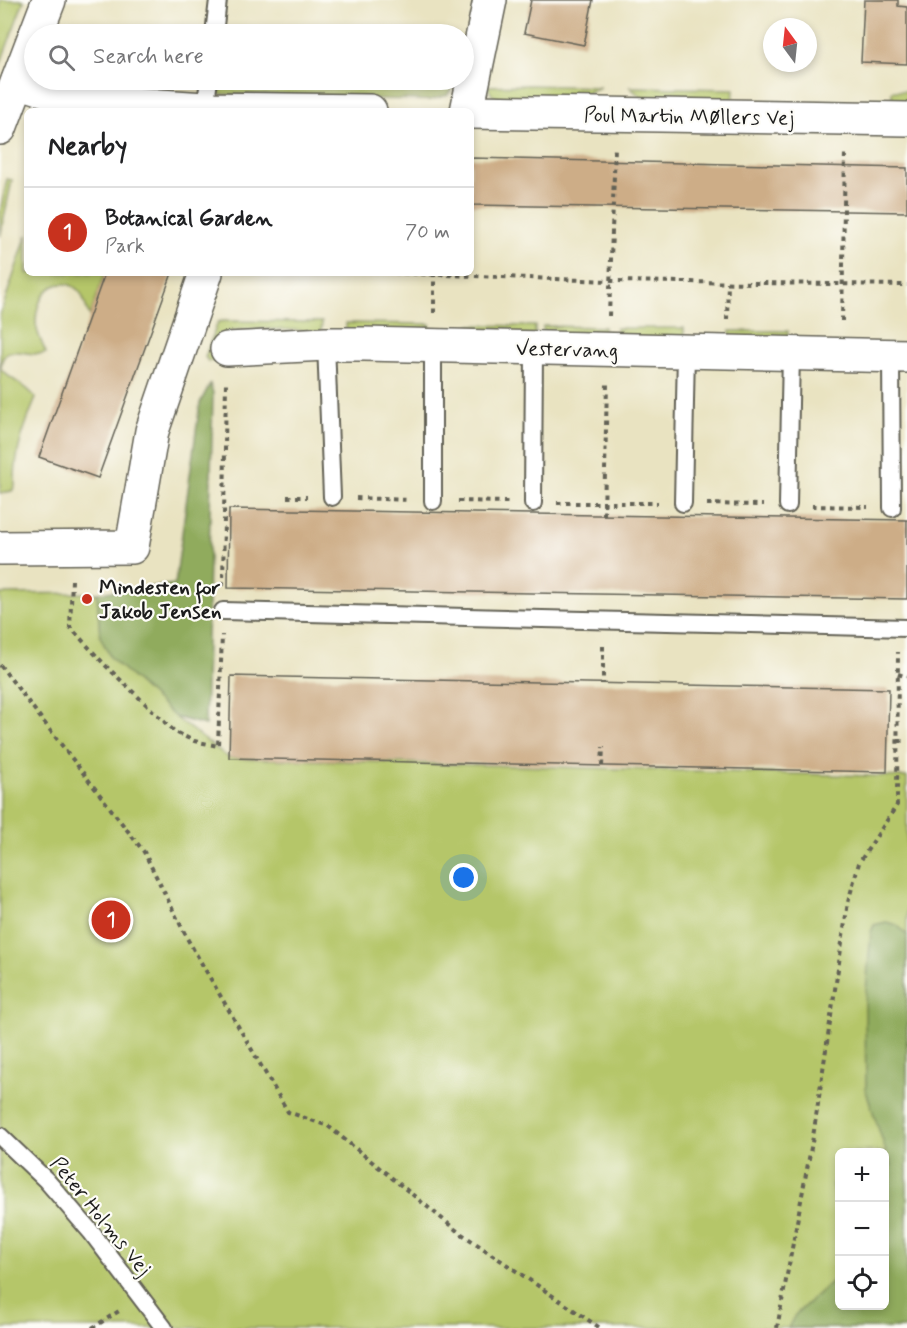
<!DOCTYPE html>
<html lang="en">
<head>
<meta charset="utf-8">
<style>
	body { margin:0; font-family:Mynerve,sans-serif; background:#f2f2f2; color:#202124 }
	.controls { position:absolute; right:18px; bottom:18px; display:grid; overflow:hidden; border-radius:9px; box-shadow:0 3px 9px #0003 }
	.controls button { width:54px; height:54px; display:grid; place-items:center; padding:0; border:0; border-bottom:2px solid #e0e0e0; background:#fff; color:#202124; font:30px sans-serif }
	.compass { position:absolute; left:763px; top:18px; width:54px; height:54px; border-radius:50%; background:#fff; box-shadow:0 3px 9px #0003; rotate:345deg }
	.you { position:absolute; left:464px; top:878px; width:21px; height:21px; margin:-15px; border:4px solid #fff; border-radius:50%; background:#1a73e8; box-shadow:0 0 0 9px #1a73e833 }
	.badge { display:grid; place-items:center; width:39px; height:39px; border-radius:50%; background:#c8321e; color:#fff; font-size:20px; font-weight:700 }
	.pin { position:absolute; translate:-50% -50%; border:3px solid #fff; box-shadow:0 2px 6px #0006 }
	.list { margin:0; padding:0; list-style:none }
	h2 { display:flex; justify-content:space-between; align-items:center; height:78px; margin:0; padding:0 24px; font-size:26px }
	h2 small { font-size:20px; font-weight:400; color:#757577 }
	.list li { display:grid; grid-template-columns:39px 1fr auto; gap:18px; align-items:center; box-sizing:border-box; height:90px; padding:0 24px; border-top:2px solid #e0e0e0 }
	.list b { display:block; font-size:22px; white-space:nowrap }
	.list p { margin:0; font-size:20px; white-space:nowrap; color:#757577 }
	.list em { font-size:20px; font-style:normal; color:#757577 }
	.icon { flex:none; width:33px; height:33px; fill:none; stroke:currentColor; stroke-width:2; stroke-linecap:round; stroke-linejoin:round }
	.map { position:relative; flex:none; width:907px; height:1328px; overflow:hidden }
	.search { position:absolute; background:#fff; box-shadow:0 3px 9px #0003; left:24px; top:24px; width:450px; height:66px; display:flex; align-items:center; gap:15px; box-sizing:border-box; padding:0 21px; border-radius:33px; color:#757577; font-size:22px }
	.panel { position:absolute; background:#fff; box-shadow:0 3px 9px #0003; left:24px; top:108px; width:450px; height:168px; border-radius:9px }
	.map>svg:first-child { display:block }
	.green { fill:#b5c669; stroke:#687142; stroke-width:1.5; fill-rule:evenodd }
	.forest { fill:#90ab5d; stroke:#56643c; stroke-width:1.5 }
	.building { fill:#cdad87 }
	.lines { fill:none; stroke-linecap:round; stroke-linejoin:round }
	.service-casing { stroke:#646256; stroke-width:20 }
	.minor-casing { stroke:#646256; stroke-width:36 }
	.secondary-casing { stroke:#646256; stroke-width:36 }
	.path { stroke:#646256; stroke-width:4; stroke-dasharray:4.5 4.5; stroke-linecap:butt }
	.service { stroke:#fff; stroke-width:16 }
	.minor { stroke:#fff; stroke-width:33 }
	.secondary { stroke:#fff; stroke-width:33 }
	.poi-dot { fill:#c8321e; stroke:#fdfcf7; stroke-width:2 }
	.labels { text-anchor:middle; stroke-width:4.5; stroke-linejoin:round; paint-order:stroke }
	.street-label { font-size:21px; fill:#1c1c1c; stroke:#fdfcf7 }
	.poi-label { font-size:21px; font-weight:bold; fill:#1c1c1c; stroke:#fdfcf7; text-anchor:start }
</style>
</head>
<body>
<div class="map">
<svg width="907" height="1328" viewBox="0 0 907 1328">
	<rect width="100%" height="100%" fill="#fdfcf7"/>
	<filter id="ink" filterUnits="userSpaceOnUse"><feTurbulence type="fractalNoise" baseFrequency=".0167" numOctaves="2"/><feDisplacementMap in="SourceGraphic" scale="12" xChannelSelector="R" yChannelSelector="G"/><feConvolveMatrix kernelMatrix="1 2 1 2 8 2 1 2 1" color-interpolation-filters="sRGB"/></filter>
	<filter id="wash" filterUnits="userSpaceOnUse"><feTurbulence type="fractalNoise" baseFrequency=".008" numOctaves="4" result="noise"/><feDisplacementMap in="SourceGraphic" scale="24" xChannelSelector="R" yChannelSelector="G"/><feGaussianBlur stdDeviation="1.35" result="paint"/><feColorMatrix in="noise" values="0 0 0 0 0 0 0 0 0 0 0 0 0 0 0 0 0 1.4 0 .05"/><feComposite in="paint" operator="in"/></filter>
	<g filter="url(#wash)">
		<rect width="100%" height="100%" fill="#e9e3c1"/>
		<g class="green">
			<polygon points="0,0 24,0 0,65"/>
			<polygon points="218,80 455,84 447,95 429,100 217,94"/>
			<polygon points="530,85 600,87 570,101 501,100 492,95 487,86"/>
			<polygon points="630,87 734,89 733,105 648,104"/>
			<rect x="892" y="91" width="15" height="17"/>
			<polygon points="7,179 12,180 0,237 0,211"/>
			<path d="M27,235v38h78l-15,43c-5,-7 -5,-19 -11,-25 -4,-4 -7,-6 -12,-7 -21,-2 -31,19 -31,38 0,11 6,20 10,31 -19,6 -44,-15 -45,16 12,14 23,13 35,29 -12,29 -22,56 -21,88l-3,5 -12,2v-178z"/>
			<path d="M223,321l99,1 -1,10c-17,-1 -82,-7 -93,1 -10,7 -13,18 -14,28h-6l-3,-4 11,-30 2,-5z"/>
			<polygon points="346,323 430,324 430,334 346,332"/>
			<polygon points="469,325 535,326 535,336 469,334"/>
			<polygon points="543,326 604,327 604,338 543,337"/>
			<polygon points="616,328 684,328 684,339 616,338"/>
			<polygon points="730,331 788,331 788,341 730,340"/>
			<path d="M97,593l3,43 75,81 54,41 678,19v551h-907v-734zM840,1152h44v154h-44z"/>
		</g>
		<g class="forest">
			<polygon points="210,384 213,393 205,725 175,717 110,657 100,636 97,593 175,584 200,403"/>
			<polygon points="886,922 897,925 907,935 907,1328 788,1328 795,1315 839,1275 840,1306 884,1306 885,1165 891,1166 866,1091 865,1003 871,932 874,925"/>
			<polygon points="839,1169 839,1214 832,1185"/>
		</g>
		<g id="blocks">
			<g class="building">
				<polygon points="531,0 593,0 584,45 524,33"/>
				<polygon points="864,0 898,0 898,6 907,7 907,64 861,62"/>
				<polygon points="471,158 907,168 907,212 471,205"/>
				<polygon points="105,273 172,273 98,478 39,457"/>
				<polygon points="229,509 907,520 907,599 228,588"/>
				<polygon points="231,676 889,689 887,772 229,758"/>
			</g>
		</g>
	</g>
	<g filter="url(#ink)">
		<use href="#blocks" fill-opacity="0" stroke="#646256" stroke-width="1.5"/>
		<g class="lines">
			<g class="service-casing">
				<g id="service">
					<polyline points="214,34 218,0"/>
					<polyline points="205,109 209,80"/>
					<polyline points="326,344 332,497"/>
					<polyline points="433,346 433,501"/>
					<polyline points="891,356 892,508"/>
					<polyline points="533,503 534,348"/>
					<polyline points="683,503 686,351"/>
					<polyline points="788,505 791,353"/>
					<polyline points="223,611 907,628"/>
					<polyline points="0,1136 46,1180 91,1232 164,1328"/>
				</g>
			</g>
			<g class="minor-casing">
				<g id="minor">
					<polyline points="18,81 58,94 115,103 205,109 370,111"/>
					<polyline points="467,111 490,0"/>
					<polyline points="471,112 907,119"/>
					<polyline points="227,349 326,344 364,344 907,356"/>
					<polyline points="0,548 132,547 152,431 206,273"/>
				</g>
			</g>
			<g class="secondary-casing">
				<g id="secondary">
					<polyline points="36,34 49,0"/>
					<polyline points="0,128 34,38"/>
				</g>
			</g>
			<g class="path">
				<polyline points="394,273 610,281 907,285"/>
				<polyline points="434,313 434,275"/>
				<polyline points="609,316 615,146"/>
				<polyline points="727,320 728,282"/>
				<polyline points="842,321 845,151"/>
				<polyline points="287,497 307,497"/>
				<polyline points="356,498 409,500"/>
				<polyline points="458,501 508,502"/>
				<polyline points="557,503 658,503"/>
				<polyline points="707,504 763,505"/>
				<polyline points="812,506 868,507"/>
				<polyline points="604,515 607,383"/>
				<polyline points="72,580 70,627 106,666 175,732 194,741 218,746 222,635"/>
				<polyline points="223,586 226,380"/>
				<polyline points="603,646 603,684"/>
				<polyline points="0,665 144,852 188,940 288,1112 328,1126 456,1230 600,1328"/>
				<polyline points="898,674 907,677"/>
				<polyline points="898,741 907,741"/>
				<polyline points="602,766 603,747"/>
				<polyline points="92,1328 119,1311"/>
				<polyline points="777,1328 813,1137 848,902 859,863 897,805 898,652"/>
			</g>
			<use href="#service" class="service"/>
			<use href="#minor" class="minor"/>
			<use href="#secondary" class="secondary"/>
		</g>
	</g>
	<circle class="poi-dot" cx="87" cy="599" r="6"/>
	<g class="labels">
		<g class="street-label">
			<text transform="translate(689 116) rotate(1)" y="7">Poul Martin Møllers Vej</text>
			<text transform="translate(567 349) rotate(1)" y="7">Vestervang</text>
			<text transform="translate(101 1216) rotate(51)" y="7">Peter Holms Vej</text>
		</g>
		<g class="poi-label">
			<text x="99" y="594">Mindesten for<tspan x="99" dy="24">Jakob Jensen</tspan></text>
		</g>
	</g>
</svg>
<div class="controls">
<button>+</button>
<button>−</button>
<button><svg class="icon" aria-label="locate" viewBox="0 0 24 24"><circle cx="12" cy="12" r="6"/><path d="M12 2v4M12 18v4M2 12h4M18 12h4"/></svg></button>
</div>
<svg class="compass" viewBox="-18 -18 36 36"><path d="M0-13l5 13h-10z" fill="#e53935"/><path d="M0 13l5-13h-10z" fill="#757577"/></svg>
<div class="you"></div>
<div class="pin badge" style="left:111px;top:920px">1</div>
<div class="search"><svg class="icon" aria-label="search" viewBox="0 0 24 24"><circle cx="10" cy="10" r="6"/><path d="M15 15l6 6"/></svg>Search here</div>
<section class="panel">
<h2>Nearby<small></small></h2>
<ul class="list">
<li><span class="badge">1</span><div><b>Botanical Garden</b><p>Park</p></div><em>70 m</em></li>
</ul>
</section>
</div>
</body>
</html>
